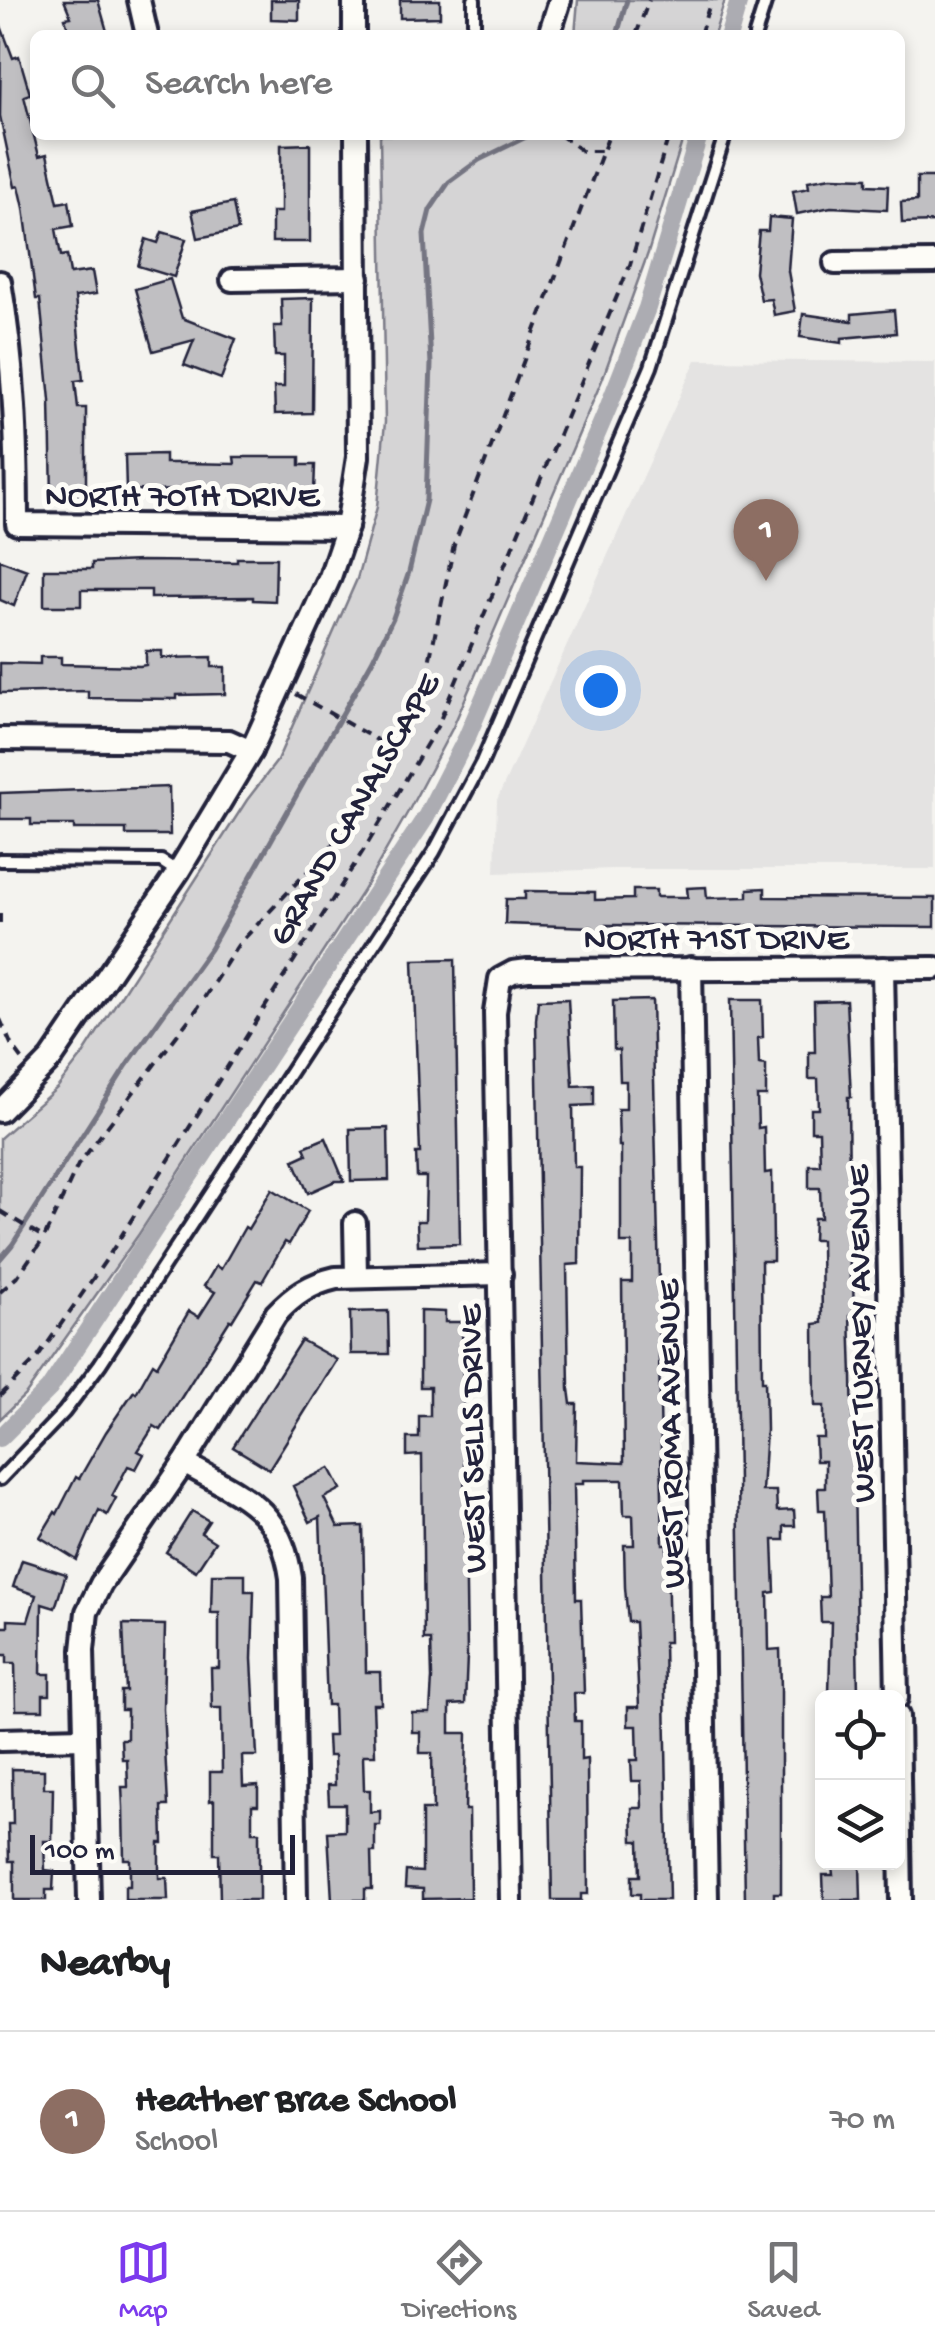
<!DOCTYPE html>
<html lang="en">
<head>
<meta charset="utf-8">
<style>
	body { margin:0; font-family:"Gochi Hand",sans-serif; background:#f6f6f6; color:#202124 }
	.controls { position:absolute; right:30px; bottom:30px; display:grid; overflow:hidden; border-radius:15px; box-shadow:0 5px 15px #0003 }
	.controls button { width:90px; height:90px; display:grid; place-items:center; padding:0; border:0; border-bottom:2px solid #e0e0e0; background:#fff; color:#202124; font:50px sans-serif }
	.scale { position:absolute; left:30px; bottom:25px; width:265px; box-sizing:border-box; padding-left:10px; border:5px solid #22223b; border-top:0; font-size:28px; line-height:35px; white-space:nowrap; color:#22223b; -webkit-text-stroke:8px #fdfcf7; paint-order:stroke }
	.you { position:absolute; left:600px; top:690px; width:35px; height:35px; margin:-25px; border:8px solid #fff; border-radius:50%; background:#1a73e8; box-shadow:0 0 0 15px #1a73e833 }
	.badge { display:grid; place-items:center; width:65px; height:65px; border-radius:50%; background:#7c3aed; color:#fff; font-size:32px; font-weight:700 }
	.pin { position:absolute; translate:-50% -82px; filter:drop-shadow(0 2px 5px #0008) }
	.pin::after { content:''; position:absolute; top:52px; width:35px; height:30px; background:inherit; clip-path:polygon(0 0,100% 0,50% 100%) }
	.list { margin:0; padding:0; list-style:none }
	h2 { display:flex; justify-content:space-between; align-items:center; height:130px; margin:0; padding:0 40px; font-size:42px }
	h2 small { font-size:32px; font-weight:400; color:#757577 }
	.list li { display:grid; grid-template-columns:65px 1fr auto; gap:30px; align-items:center; box-sizing:border-box; height:180px; padding:0 40px; border-top:2px solid #e0e0e0 }
	.list b { display:block; font-size:38px; white-space:nowrap }
	.list p { margin:0; font-size:32px; white-space:nowrap; color:#757577 }
	.list em { font-size:32px; font-style:normal; color:#757577 }
	.icon { flex:none; width:55px; height:55px; fill:none; stroke:currentColor; stroke-width:2; stroke-linecap:round; stroke-linejoin:round }
	.map { position:relative; flex:none; width:935px; height:1900px; overflow:hidden }
	.search { position:absolute; background:#fff; box-shadow:0 5px 15px #0003; left:30px; right:30px; top:30px; height:110px; display:flex; align-items:center; gap:25px; box-sizing:border-box; padding:0 35px; border-radius:15px; color:#757577; font-size:38px }
	.sheet { height:310px; background:#fff }
	nav { display:flex; justify-content:space-around; align-items:center; box-sizing:border-box; height:140px; border-top:2px solid #e0e0e0; background:#fff; font-size:28px; color:#757577 }
	nav a { display:grid; justify-items:center; gap:5px }
	nav .on { color:#7c3aed }
	.map>svg:first-child { display:block }
	.built { fill:#e4e3e2 }
	.green { fill:#d5d4d5; stroke:#7c7b88; stroke-width:2.5 }
	.lines { fill:none; stroke-linecap:round; stroke-linejoin:round }
	.stream { stroke:#757582; stroke-width:5 }
	.canal { stroke:#acacb2; stroke-width:18 }
	.building { fill:#c0bfc2; stroke:#22223b; stroke-width:2.5 }
	.lane-casing { stroke:#22223b; stroke-width:18 }
	.street-casing { stroke:#22223b; stroke-width:28 }
	.path { stroke:#22223b; stroke-width:4; stroke-dasharray:10 8; stroke-linecap:butt }
	.lane { stroke:#fdfcf7; stroke-width:10 }
	.street { stroke:#fdfcf7; stroke-width:20 }
	.labels { text-anchor:middle; stroke-width:10; stroke-linejoin:round; paint-order:stroke }
	.street-label { font-size:35px; fill:#22223b; stroke:#fdfcf7 }
</style>
</head>
<body>
<div class="map">
<svg width="935" height="1900" viewBox="0 0 935 1900">
	<rect width="100%" height="100%" fill="#f4f3ef"/>
	<filter id="ink" filterUnits="userSpaceOnUse"><feTurbulence type="fractalNoise" baseFrequency=".01" numOctaves="2"/><feDisplacementMap in="SourceGraphic" scale="20" xChannelSelector="R" yChannelSelector="G"/><feConvolveMatrix kernelMatrix="1 2 1 2 8 2 1 2 1" color-interpolation-filters="sRGB"/></filter>
	<g filter="url(#ink)">
		<polygon class="built" points="696,360 935,362 935,869 613,869 495,873 497,800"/>
		<g class="green">
			<polygon points="578,0 725,0 714,35 575,35"/>
			<polygon points="380,135 684,135 648,253 602,380 453,727 409,810 362,892 139,1234 26,1394 0,1419 0,1138 57,1088 82,1056 247,800 277,761 357,579 377,507 385,422"/>
		</g>
		<g class="lines">
			<g class="stream">
				<polyline points="617,35 627,0"/>
				<polyline points="0,1259 12,1245 127,1065 210,949 372,661 393,618 409,572 426,500 431,364 424,234 430,210 449,182 479,160 530,135"/>
			</g>
			<g class="canal">
				<polyline points="729,35 739,0"/>
				<polyline points="0,1438 49,1389 426,817 467,737 608,408 647,308 699,135"/>
			</g>
		</g>
		<g class="building">
			<polygon points="64,0 98,0 108,35 70,35 65,18 71,17"/>
			<polygon points="271,0 299,0 299,20 271,19"/>
			<polygon points="400,0 440,0 440,17 400,18"/>
			<polygon points="1,26 13,58 19,56 30,94 24,96 39,156 47,154 58,203 69,201 73,226 56,229 61,256 67,255 70,274 92,271 96,294 75,297 83,380 75,381 78,408 86,408 86,497 52,498 50,400 40,299 36,299 24,208 19,186 15,187 0,116"/>
			<polygon points="310,144 310,242 272,242 272,212 281,212 281,145"/>
			<polygon points="831,177 867,178 867,185 888,186 887,210 831,207 797,214 793,191 809,188 808,181"/>
			<polygon points="917,177 935,177 935,222 902,223 901,202 917,201"/>
			<polygon points="233,203 238,230 198,238 192,211"/>
			<polygon points="769,217 792,219 788,271 795,311 774,315 771,299 761,300 755,272 759,231 768,231"/>
			<polygon points="162,232 186,239 174,277 138,266 146,239 158,243"/>
			<polygon points="170,279 182,318 236,339 221,379 184,365 194,340 153,351 135,289"/>
			<polygon points="313,298 312,413 275,414 274,387 284,387 284,356 275,356 274,326 282,326 281,299"/>
			<polygon points="894,310 896,333 842,338 842,343 800,337 803,314 852,321 852,314"/>
			<polygon points="165,454 165,463 184,463 235,464 234,457 300,457 300,465 315,465 314,492 126,490 125,455"/>
			<polygon points="237,558 276,558 275,601 253,600 253,597 151,598 151,590 81,590 81,606 44,606 44,569 92,569 92,563 141,561 237,562"/>
			<polygon points="0,560 27,570 14,606 0,600"/>
			<polygon points="146,651 162,651 162,658 212,657 212,667 225,667 225,694 177,695 177,699 88,698 88,691 0,693 0,663 40,664 40,657 61,657 61,664 140,666 146,665"/>
			<polygon points="169,787 170,835 126,835 126,829 74,829 74,825 31,825 31,819 0,819 0,793"/>
			<polygon points="706,887 707,898 748,897 748,889 765,888 765,897 935,898 935,927 606,925 607,941 592,941 592,927 505,924 506,899 525,899 525,891 595,892 595,900 633,899 633,890 656,890 656,897 688,897 687,888"/>
			<polygon points="455,959 460,1244 418,1245 417,1221 425,1221 426,1177 417,1177 416,1153 420,1153 413,960"/>
			<polygon points="568,999 573,1086 594,1085 594,1105 573,1106 574,1167 580,1167 579,1264 567,1265 569,1389 571,1404 577,1404 576,1461 624,1463 622,1282 632,1282 632,1243 621,1243 621,1146 619,1146 618,1109 626,1109 626,1081 620,1081 619,1050 614,1050 613,1001 652,1000 659,1282 665,1282 665,1309 658,1309 663,1544 667,1544 668,1601 669,1642 664,1642 669,1900 640,1900 640,1894 632,1894 632,1876 640,1876 639,1841 633,1841 632,1808 642,1808 641,1781 632,1781 631,1760 638,1760 637,1726 628,1726 628,1707 639,1707 635,1622 628,1622 625,1587 624,1545 634,1545 633,1515 624,1515 623,1480 583,1480 583,1484 574,1484 576,1599 581,1599 584,1693 574,1693 575,1721 581,1721 581,1760 587,1759 588,1894 581,1894 581,1900 552,1900 536,1020 538,1000"/>
			<polygon points="730,1000 762,1000 763,1037 758,1038 759,1064 766,1065 766,1096 757,1096 758,1128 764,1127 765,1173 772,1172 773,1246 773,1261 761,1261 762,1381 765,1381 766,1430 762,1491 776,1491 777,1511 794,1510 795,1526 784,1526 784,1540 773,1540 775,1592 768,1593 769,1650 780,1649 781,1690 781,1893 774,1893 774,1900 745,1900"/>
			<polygon points="846,1000 851,1097 848,1097 850,1279 853,1279 854,1315 850,1315 852,1376 853,1438 857,1438 857,1480 854,1480 858,1694 829,1694 831,1622 821,1622 820,1597 828,1597 825,1510 819,1510 818,1488 825,1488 825,1461 816,1461 815,1438 824,1438 824,1406 815,1406 814,1324 822,1323 821,1240 813,1240 814,1218 821,1218 820,1188 809,1188 809,1165 820,1165 819,1131 811,1131 811,1109 819,1109 818,1079 809,1079 809,1052 815,1052 814,1001"/>
			<polygon points="388,1128 389,1180 351,1181 350,1129"/>
			<polygon points="326,1138 344,1181 335,1181 308,1193 294,1160 307,1154 304,1147"/>
			<polygon points="272,1189 308,1211 289,1244 285,1242 262,1282 257,1280 232,1321 230,1320 161,1430 154,1426 138,1451 144,1454 136,1469 128,1466 112,1496 116,1498 107,1515 99,1510 77,1560 40,1537 55,1512 57,1514 76,1477 79,1479 106,1432 134,1391 136,1393 153,1363 157,1366 189,1311 199,1317 215,1292 204,1286 216,1266 221,1269 245,1227 248,1229"/>
			<polygon points="388,1311 389,1354 351,1354 350,1312"/>
			<polygon points="420,1311 445,1312 445,1322 462,1322 467,1656 465,1704 450,1705 450,1733 467,1733 465,1810 469,1810 470,1898 423,1899 423,1889 405,1888 406,1871 422,1872 422,1810 433,1810 432,1753 420,1753 420,1732 412,1732 412,1713 430,1713 432,1678 431,1640 424,1640 422,1455 407,1456 407,1438 419,1438 419,1416 430,1416 430,1387 420,1387"/>
			<polygon points="301,1340 337,1360 269,1469 233,1447"/>
			<polygon points="330,1468 341,1489 324,1498 338,1527 363,1526 366,1672 380,1672 381,1704 373,1704 375,1755 363,1755 364,1790 370,1790 370,1812 380,1811 380,1825 375,1825 375,1852 371,1852 372,1889 365,1889 365,1900 332,1900 328,1832 345,1831 345,1804 329,1804 328,1785 335,1785 334,1756 328,1756 327,1736 334,1736 333,1705 327,1705 320,1517 310,1522 293,1486"/>
			<polygon points="192,1511 209,1521 201,1533 215,1542 196,1571 166,1552"/>
			<polygon points="22,1560 66,1574 55,1608 42,1604 41,1674 50,1674 50,1695 43,1695 43,1710 16,1710 15,1663 7,1663 7,1655 0,1655 0,1627 8,1627 8,1620 28,1621 36,1595 13,1587"/>
			<polygon points="212,1574 245,1574 245,1591 254,1591 252,1659 257,1756 242,1756 243,1786 258,1785 258,1805 252,1805 252,1832 259,1832 259,1900 220,1900 219,1854 214,1854 214,1800 210,1801 210,1772 222,1772 221,1708 212,1708 211,1668 219,1668 219,1613 211,1613"/>
			<polygon points="123,1624 165,1625 163,1709 168,1806 162,1806 163,1843 159,1843 159,1878 167,1878 168,1900 125,1900 125,1886 130,1886 130,1859 124,1859 123,1807 122,1787 128,1787 127,1759 122,1759 121,1739 127,1739 127,1710 121,1710 121,1691 126,1691"/>
			<polygon points="12,1769 44,1770 44,1788 53,1788 52,1841 44,1841 45,1870 54,1871 53,1890 46,1890 46,1900 14,1900 14,1861 9,1861 8,1824 13,1824"/>
			<polygon points="860,1864 861,1900 824,1900 823,1875 833,1875 832,1865"/>
		</g>
		<g class="lines">
			<g class="lane-casing">
				<g id="lane">
					<polyline points="474,0 474,35"/>
					<polyline points="755,35 766,0"/>
					<polyline points="0,860 161,861 178,872"/>
					<polyline points="0,1479 64,1412 100,1364 434,852 482,762 651,367 725,135"/>
				</g>
			</g>
			<g class="street-casing">
				<g id="street">
					<polyline points="139,0 147,35"/>
					<polyline points="354,0 354,35"/>
					<polyline points="549,35 560,0"/>
					<polyline points="835,263 935,262"/>
					<polyline points="232,280 358,278"/>
					<path d="M0,282c14,81 17,160 17,242l330,3"/>
					<polyline points="0,739 229,741 251,751"/>
					<polyline points="691,968 707,1900"/>
					<polyline points="883,968 897,1698"/>
					<polyline points="0,1111 51,1059 178,872 251,751 330,577 347,527 358,457 356,135"/>
					<polyline points="355,1223 356,1276"/>
					<path d="M184,1463c56,32 97,43 107,115l5,322"/>
					<polyline points="898,1716 901,1900"/>
					<polyline points="0,1740 85,1738"/>
					<path d="M89,1900l-6,-250 4,-38 14,-28 83,-121 92,-149c18,-19 34,-30 60,-36l165,-4"/>
					<polyline points="511,1900 495,1012 500,979 513,972 528,970 935,968"/>
				</g>
			</g>
			<g class="path">
				<polyline points="636,35 649,0"/>
				<polyline points="700,35 711,0"/>
				<polyline points="560,135 582,151 605,151"/>
				<polyline points="296,694 396,751"/>
				<polyline points="0,914 0,929"/>
				<polyline points="0,1019 11,1044 23,1060"/>
				<polyline points="0,1211 43,1237"/>
				<polyline points="0,1292 17,1277 44,1238 78,1165 197,1009 238,945 371,804 424,686 454,545 609,135"/>
				<polyline points="0,1396 38,1357 108,1257 368,843 438,725 630,265 669,135"/>
			</g>
			<use href="#lane" class="lane"/>
			<use href="#street" class="street"/>
		</g>
	</g>
	<g class="labels">
		<g class="street-label">
			<text x="182" y="505">NORTH 70TH DRIVE</text>
			<text transform="translate(352 808) rotate(-60)" y="12">GRAND CANALSCAPE</text>
			<text x="716" y="948">NORTH 71ST DRIVE</text>
			<text transform="translate(858 1334) rotate(-91)" y="12">WEST TURNEY AVENUE</text>
			<text transform="translate(668 1434) rotate(-91)" y="12">WEST ROMA AVENUE</text>
			<text transform="translate(470 1439) rotate(-91)" y="12">WEST SELLS DRIVE</text>
		</g>
	</g>
</svg>
<div class="controls">
<button><svg class="icon" aria-label="locate" viewBox="0 0 24 24"><circle cx="12" cy="12" r="6"/><path d="M12 2v4M12 18v4M2 12h4M18 12h4"/></svg></button>
<button><svg class="icon" aria-label="layers" viewBox="0 0 24 24"><path d="M12 4l9 5-9 5-9-5zM3 14l9 5 9-5"/></svg></button>
</div>
<div class="scale">100 m</div>
<div class="you"></div>
<div class="pin badge" style="left:766px;top:581px;background:#8d6e63">1</div>
<div class="search"><svg class="icon" aria-label="search" viewBox="0 0 24 24"><circle cx="10" cy="10" r="6"/><path d="M15 15l6 6"/></svg>Search here</div>
</div>
<section class="sheet">
<h2>Nearby<small></small></h2>
<ul class="list">
<li><span class="badge" style="background:#8d6e63">1</span><div><b>Heather Brae School</b><p>School</p></div><em>70 m</em></li>
</ul>
</section>
<nav>
<a class="on"><svg class="icon" aria-label="map" viewBox="0 0 24 24"><path d="M3 6l6-2 6 2 6-2v14l-6 2-6-2-6 2zM9 4v14M15 6v14"/></svg>Map</a>
<a><svg class="icon" aria-label="directions" viewBox="0 0 24 24"><path d="M12 3l9 9-9 9-9-9zM9 14v-3h6M13 9l2 2-2 2"/></svg>Directions</a>
<a><svg class="icon" aria-label="saved" viewBox="0 0 24 24"><path d="M7 4h10v16l-5-4-5 4z"/></svg>Saved</a>
</nav>
</body>
</html>
